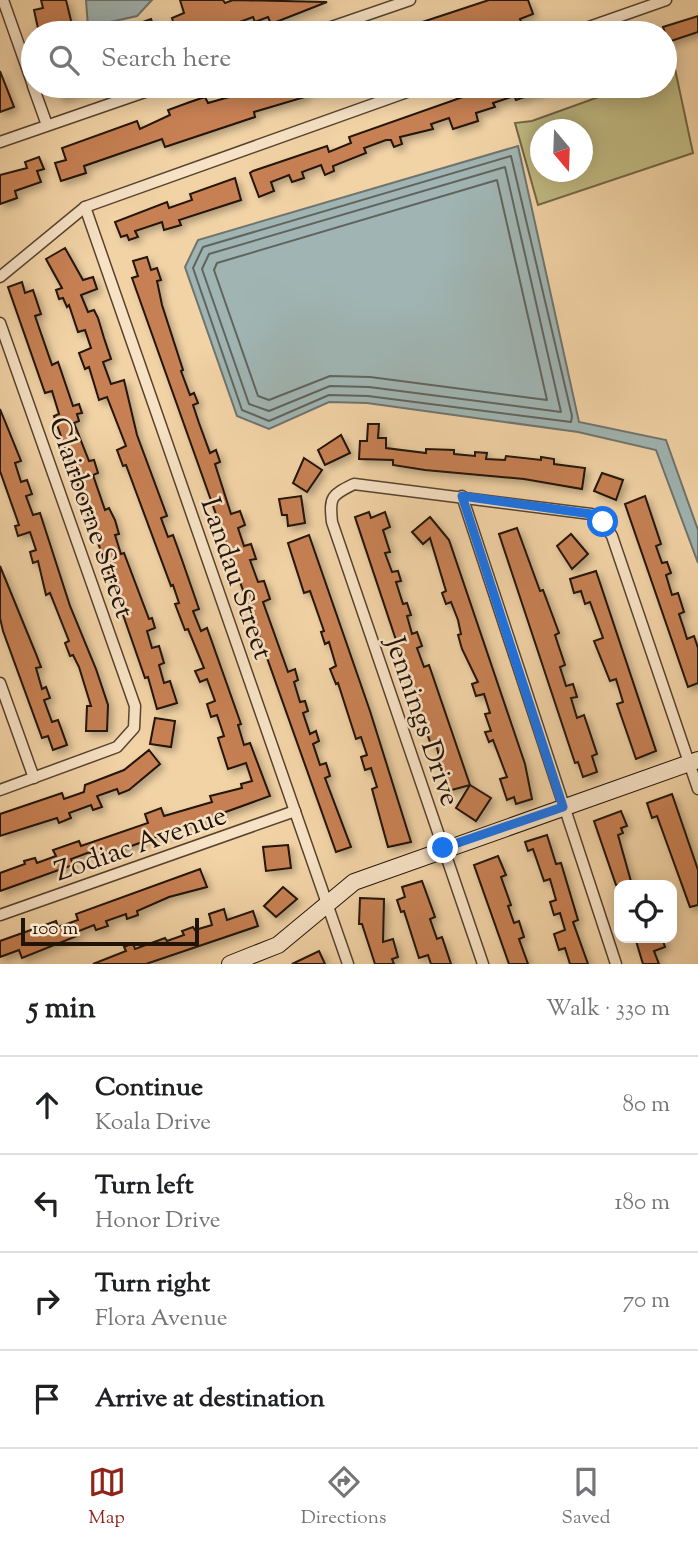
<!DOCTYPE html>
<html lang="en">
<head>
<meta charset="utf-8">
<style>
	body { margin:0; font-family:"Sorts Mill Goudy",serif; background:#f6f6f6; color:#202124 }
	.controls { position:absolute; right:21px; bottom:21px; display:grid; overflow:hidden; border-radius:14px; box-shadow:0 4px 18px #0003 }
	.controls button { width:63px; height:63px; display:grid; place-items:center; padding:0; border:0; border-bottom:2px solid #e0e0e0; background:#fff; color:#202124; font:35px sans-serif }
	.compass { position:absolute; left:530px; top:119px; width:63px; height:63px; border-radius:50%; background:#fff; box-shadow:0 4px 18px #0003; rotate:161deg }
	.scale { position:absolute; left:21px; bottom:18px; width:178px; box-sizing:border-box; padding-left:7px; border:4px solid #221307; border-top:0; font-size:19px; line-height:24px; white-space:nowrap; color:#221307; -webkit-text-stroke:5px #f7e2c5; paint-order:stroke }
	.stop { position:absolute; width:21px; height:21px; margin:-16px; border:5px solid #1a73e8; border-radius:50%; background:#fff }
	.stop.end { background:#1a73e8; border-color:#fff; box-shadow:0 2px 7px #0008 }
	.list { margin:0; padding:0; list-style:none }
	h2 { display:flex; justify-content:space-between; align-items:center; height:91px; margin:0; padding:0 28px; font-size:30px }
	h2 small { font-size:23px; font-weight:400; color:#757577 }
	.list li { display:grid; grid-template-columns:46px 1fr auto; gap:21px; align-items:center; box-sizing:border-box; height:98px; padding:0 28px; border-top:2px solid #e0e0e0 }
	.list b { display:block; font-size:26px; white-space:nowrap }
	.list p { margin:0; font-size:23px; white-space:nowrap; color:#757577 }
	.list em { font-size:23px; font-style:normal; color:#757577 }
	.icon { flex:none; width:38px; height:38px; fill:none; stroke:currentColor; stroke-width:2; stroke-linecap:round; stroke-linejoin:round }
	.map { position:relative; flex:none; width:698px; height:964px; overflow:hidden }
	.search { position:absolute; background:#fff; box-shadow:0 4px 18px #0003; left:21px; right:21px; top:21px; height:77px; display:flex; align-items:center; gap:18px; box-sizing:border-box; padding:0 24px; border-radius:38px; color:#757577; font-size:26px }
	.sheet { height:483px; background:#fff }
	nav { display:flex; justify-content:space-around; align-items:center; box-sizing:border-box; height:98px; border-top:2px solid #e0e0e0; background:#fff; font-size:19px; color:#757577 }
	nav a { display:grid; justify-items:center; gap:4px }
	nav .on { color:#8f2418 }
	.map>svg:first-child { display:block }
	.green { fill:#c1ba82; stroke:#726644; stroke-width:2; fill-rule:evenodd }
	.water { fill:#a0b5b3; stroke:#6e746e; stroke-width:2 }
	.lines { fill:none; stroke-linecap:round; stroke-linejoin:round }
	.shore { stroke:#61645d; stroke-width:2 }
	.building { fill:#c68053; stroke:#221307; stroke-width:2; filter:url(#shadow) }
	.street-casing { stroke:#56432f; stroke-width:13 }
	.secondary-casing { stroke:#221307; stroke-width:18 }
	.street { stroke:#f7e2c5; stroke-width:10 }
	.secondary { stroke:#f7e2c5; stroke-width:16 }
	.route { stroke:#1a73e8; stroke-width:9 }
	.labels { text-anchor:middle; stroke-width:5; stroke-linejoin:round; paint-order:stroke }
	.street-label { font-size:28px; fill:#221307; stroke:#f7e2c5 }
</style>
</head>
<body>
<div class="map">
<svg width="698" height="964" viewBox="0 0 698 964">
	<defs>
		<filter id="shadow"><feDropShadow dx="4" dy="4" stdDeviation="3.5" flood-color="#0004"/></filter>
	</defs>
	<rect width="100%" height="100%" fill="#f2d3a6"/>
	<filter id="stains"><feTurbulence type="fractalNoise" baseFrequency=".00286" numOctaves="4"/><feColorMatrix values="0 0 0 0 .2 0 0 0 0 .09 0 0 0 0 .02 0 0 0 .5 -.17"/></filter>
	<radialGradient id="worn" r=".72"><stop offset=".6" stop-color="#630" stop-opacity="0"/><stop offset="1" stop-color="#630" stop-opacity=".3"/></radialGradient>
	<path class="green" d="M675,69l18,84 -155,52 -23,-82 17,-2 97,-35h36v-13zM540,130h42v42h-42z"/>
	<g class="water">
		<polygon points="86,0 152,0 137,16 88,27"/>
		<polygon points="518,146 579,422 666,440 698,530 698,563 656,450 578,432 367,403 329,402 269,429 237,416 185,267 198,240"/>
	</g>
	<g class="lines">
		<g class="shore">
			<polygon points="511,156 572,416 571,422 368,396 329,395 269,421 242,410 193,268 203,247"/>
			<polygon points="505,167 561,412 369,387 330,386 269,411 249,404 202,269 209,254"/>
			<polygon points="497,180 547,400 370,377 330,376 269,400 258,396 214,270 217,263"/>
		</g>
	</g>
	<g class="building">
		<polygon points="41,0 66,0 74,33 39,33 34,10 43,8"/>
		<polygon points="180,0 223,0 225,3 233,0 327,2 271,24 268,17 255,22 253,17 234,24 238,33 157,33 174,25 172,18 184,13"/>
		<polygon points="489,0 528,0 533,14 520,19 522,24 508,29 506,22 489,28 491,33 467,33 465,30 456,33 389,33"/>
		<polygon points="698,16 698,32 668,42 663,27"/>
		<polygon points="151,19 156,33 138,33 134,25"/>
		<polygon points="0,71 14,107 0,112"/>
		<polygon points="58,86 89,86 89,88 61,97"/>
		<polygon points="241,86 321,87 303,93 305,97 254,112 255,117 165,147 162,139 84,166 86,173 61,181 55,163 66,160 62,148 137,121 140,129 170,115 168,110 190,102 205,97 208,103 243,93"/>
		<polygon points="494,86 552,87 516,100 514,96 493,103 495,107 476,113 478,121 453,129 449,118 431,124 433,129 400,137 402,144 394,147 391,140 386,140 364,148 366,153 333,166 334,171 325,175 321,165 302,172 304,178 292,182 289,175 271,182 274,191 259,197 250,173 253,171 327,146 329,152 351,143 349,137"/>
		<polygon points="39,157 44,169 37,171 41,182 15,191 17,198 0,204 0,175 27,168 25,162"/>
		<polygon points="235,178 241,200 179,220 181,225 164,230 162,222 135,231 138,237 129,240 127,235 121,237 115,222 167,202 169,208 192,200 190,194"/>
		<polygon points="65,248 83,280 93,277 97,289 81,295 88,312 94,310 98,318 104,338 111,359 103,362 111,384 124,380 137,435 167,516 161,518 168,537 173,535 182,560 199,609 193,611 201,631 207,628 241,724 238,725 244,745 250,743 270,796 123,849 92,858 90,852 71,859 73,865 0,891 0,873 25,864 24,861 35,858 37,863 56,856 53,850 79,841 81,846 148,823 145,814 161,808 164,816 212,802 210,796 242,788 241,784 252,781 246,763 228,769 218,738 224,736 217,715 211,717 207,704 215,701 207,679 200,682 195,671 204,668 188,629 185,630 175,604 179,603 173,585 171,586 126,465 123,466 117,450 126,446 107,397 99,400 89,367 85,369 79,353 91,348 85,330 78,332 69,305 67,307 63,298 59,299 56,290 62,288 46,259"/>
		<polygon points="147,257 151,270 157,268 161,280 157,281 162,305 183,370 181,371 190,395 194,393 198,403 193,405 199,423 210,453 216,450 220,462 215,464 231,514 240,511 245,525 238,528 244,546 251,544 256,559 250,560 258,582 264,581 270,599 263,602 288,672 295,669 298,680 294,682 300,702 305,701 308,711 303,713 310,734 316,731 319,741 313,744 320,765 326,763 330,776 325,778 351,847 336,852 132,278 138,276 133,261"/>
		<polygon points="22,282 25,293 33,290 41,314 35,316 52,365 58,362 73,406 79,404 82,413 77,414 79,421 74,423 89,461 94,460 98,473 93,475 105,510 109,508 115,520 119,534 115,535 121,554 124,553 149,619 152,618 155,628 147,631 152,648 159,646 164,663 159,665 164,683 170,681 177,703 157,709 148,677 145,678 54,416 59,414 52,391 45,393 8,287"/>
		<polygon points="0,409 21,461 15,463 21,482 27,480 32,494 26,496 33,515 40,513 70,606 96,669 108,705 107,731 86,731 87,706 91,706 79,667 73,655 70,656 65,643 69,641 50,593 46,595 38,561 33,563 30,552 36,550 30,532 18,536 15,526 19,525 0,471"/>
		<polygon points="368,424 379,424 378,438 386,438 386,448 426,453 426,449 454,450 454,454 475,456 475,452 487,453 486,459 505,460 506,456 541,460 541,457 554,459 554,464 585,468 582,489 524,479 425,470 393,465 393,460 359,459 360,441 367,441"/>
		<polygon points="341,435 350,453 325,465 318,450"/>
		<polygon points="304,458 322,470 307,492 293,483"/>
		<polygon points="602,473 623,480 616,500 594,491"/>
		<polygon points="301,496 305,523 288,526 287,515 282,515 279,499"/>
		<polygon points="645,496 661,544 656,546 662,563 667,562 671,573 666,575 672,595 678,593 684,612 679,614 684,629 687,639 694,636 698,648 698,683 688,687 625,504"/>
		<polygon points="369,512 371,518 385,512 390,527 383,530 390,552 385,553 392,572 398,571 401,581 396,582 403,604 407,603 411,615 407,616 412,634 417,632 422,646 417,648 424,667 429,665 470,785 448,791 436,744 431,745 355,517"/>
		<polygon points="430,517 449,540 525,764 532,799 516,804 514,797 507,800 500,779 507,777 493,740 489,742 485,732 491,731 485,714 490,713 484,694 476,696 472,684 478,682 462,649 458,635 461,634 458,620 451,602 446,604 442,593 446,591 430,538 423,544 412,532"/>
		<polygon points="517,528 540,591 543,590 559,633 555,635 565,665 560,667 566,686 573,684 577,697 571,698 577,718 584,715 597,754 592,756 597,772 583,777 578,762 575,763 499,534"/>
		<polygon points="571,534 588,554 572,569 557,546"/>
		<polygon points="309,535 370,711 411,842 388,847 372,789 377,787 371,768 365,770 361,757 367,755 361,737 356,739 338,683 336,684 330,669 336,666 329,642 325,644 321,632 324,631 310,591 304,593 288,543"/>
		<polygon points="0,566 36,654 41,667 36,668 42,689 46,687 50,698 44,700 52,722 58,720 67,745 53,750 48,736 42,738 3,631 0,618"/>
		<polygon points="596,571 656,751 636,759 617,704 623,702 616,679 610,681 594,641 603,638 590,602 585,604 581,591 574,593 570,579"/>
		<polygon points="155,718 175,721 171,747 150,744"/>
		<polygon points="149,750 160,764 129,790 119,794 117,789 97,796 102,807 93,810 91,805 69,813 71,818 59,823 57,818 0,836 0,814 62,793 64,799 84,792 85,785 124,770"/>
		<polygon points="470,785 491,798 476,821 456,808"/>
		<polygon points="672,794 698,870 698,905 690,907 657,816 652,818 647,803"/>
		<polygon points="621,811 627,826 621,828 623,833 618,835 632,885 616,885 594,821"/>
		<polygon points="547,835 556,864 561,863 578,920 573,922 588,964 570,964 565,948 559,950 554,934 565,930 560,913 554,915 550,902 556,900 550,879 544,881 533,849 528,851 525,842"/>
		<polygon points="288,845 291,868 266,871 263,847"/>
		<polygon points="498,856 506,875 501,877 511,905 508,906 514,923 519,921 524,937 519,939 528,964 509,964 474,865"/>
		<polygon points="200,869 207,887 169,897 137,911 138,915 127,919 126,914 106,921 108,926 96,930 94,925 76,932 77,936 22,958 19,950 0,957 0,941 56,921 58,927 78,920 76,914"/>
		<polygon points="422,881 435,917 430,919 437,939 442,937 451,964 431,964 428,955 419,958 404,911 401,912 397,900 405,897 402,887"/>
		<polygon points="283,887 297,899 276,917 264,906"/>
		<polygon points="360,898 384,899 383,942 393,939 398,957 392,959 394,964 375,964 362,924 359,924"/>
		<polygon points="224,909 227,920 253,911 258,926 146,964 93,964 126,951 124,947 133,943 135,949 165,938 167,941 184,935 182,931 193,927 195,930 212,925 209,914"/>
		<polygon points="647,938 662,938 665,947 654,951 659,964 643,964 636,941"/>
		<polygon points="319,951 325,964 292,964"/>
	</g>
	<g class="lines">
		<g class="street-casing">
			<g id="street">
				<polyline points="3,0 33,85"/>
				<polyline points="314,33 410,0"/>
				<polyline points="572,33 666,0"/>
				<polyline points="33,86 47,125"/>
				<polyline points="0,142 162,86"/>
				<polyline points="85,207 348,964"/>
				<polyline points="0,277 85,207 424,86"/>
				<polyline points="0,323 135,706 134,728 117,747 0,790"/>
				<polyline points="462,496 616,964"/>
				<polyline points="0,683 34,778"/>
				<polyline points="0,915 295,811"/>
				<path d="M483,964l-151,-442c-3,-26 0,-27 22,-38l237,30 12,8 9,14 86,253"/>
			</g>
		</g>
		<g class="secondary-casing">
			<polyline id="secondary" points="230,964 278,945 354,882 698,760"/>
		</g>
		<use href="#street" class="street"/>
		<use href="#secondary" class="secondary"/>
	</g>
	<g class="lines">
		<polyline class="route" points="443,848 563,807 462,496 591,514 603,522"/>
	</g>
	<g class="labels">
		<g class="street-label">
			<text transform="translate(93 517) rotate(71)" y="10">Clairborne Street</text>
			<text transform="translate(238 578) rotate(71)" y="10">Landau Street</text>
			<text transform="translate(424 721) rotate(71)" y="10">Jennings Drive</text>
			<text transform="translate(140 842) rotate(-19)" y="10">Zodiac Avenue</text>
		</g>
	</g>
	<rect width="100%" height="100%" filter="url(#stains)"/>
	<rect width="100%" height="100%" fill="url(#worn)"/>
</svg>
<div class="controls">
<button><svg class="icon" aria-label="locate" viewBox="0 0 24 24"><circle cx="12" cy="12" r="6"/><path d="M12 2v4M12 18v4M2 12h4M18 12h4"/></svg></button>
</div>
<svg class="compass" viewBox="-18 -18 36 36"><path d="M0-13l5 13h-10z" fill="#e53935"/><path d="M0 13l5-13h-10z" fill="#757577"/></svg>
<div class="scale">100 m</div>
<div class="stop" style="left:603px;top:522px"></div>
<div class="stop end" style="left:443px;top:848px"></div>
<div class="search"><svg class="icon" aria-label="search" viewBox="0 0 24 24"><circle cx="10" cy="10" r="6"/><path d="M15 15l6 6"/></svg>Search here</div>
</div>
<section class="sheet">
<h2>5 min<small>Walk · 330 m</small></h2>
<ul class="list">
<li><svg class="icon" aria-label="ahead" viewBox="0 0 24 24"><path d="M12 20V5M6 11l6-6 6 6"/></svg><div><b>Continue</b><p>Koala Drive</p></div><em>80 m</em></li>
<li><svg class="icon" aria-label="left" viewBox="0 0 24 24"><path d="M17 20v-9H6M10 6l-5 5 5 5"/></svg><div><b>Turn left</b><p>Honor Drive</p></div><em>180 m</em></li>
<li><svg class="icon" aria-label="right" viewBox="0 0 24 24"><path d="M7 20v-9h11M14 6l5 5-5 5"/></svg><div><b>Turn right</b><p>Flora Avenue</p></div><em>70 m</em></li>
<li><svg class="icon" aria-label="arrive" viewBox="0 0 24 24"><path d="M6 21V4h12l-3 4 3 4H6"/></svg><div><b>Arrive at destination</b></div></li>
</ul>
</section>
<nav>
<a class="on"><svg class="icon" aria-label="map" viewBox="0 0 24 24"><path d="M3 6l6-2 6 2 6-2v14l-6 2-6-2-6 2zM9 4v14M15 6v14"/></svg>Map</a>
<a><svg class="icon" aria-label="directions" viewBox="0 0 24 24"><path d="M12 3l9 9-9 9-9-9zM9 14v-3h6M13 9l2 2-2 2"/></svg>Directions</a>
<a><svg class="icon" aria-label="saved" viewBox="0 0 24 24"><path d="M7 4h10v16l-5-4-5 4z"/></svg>Saved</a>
</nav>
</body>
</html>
